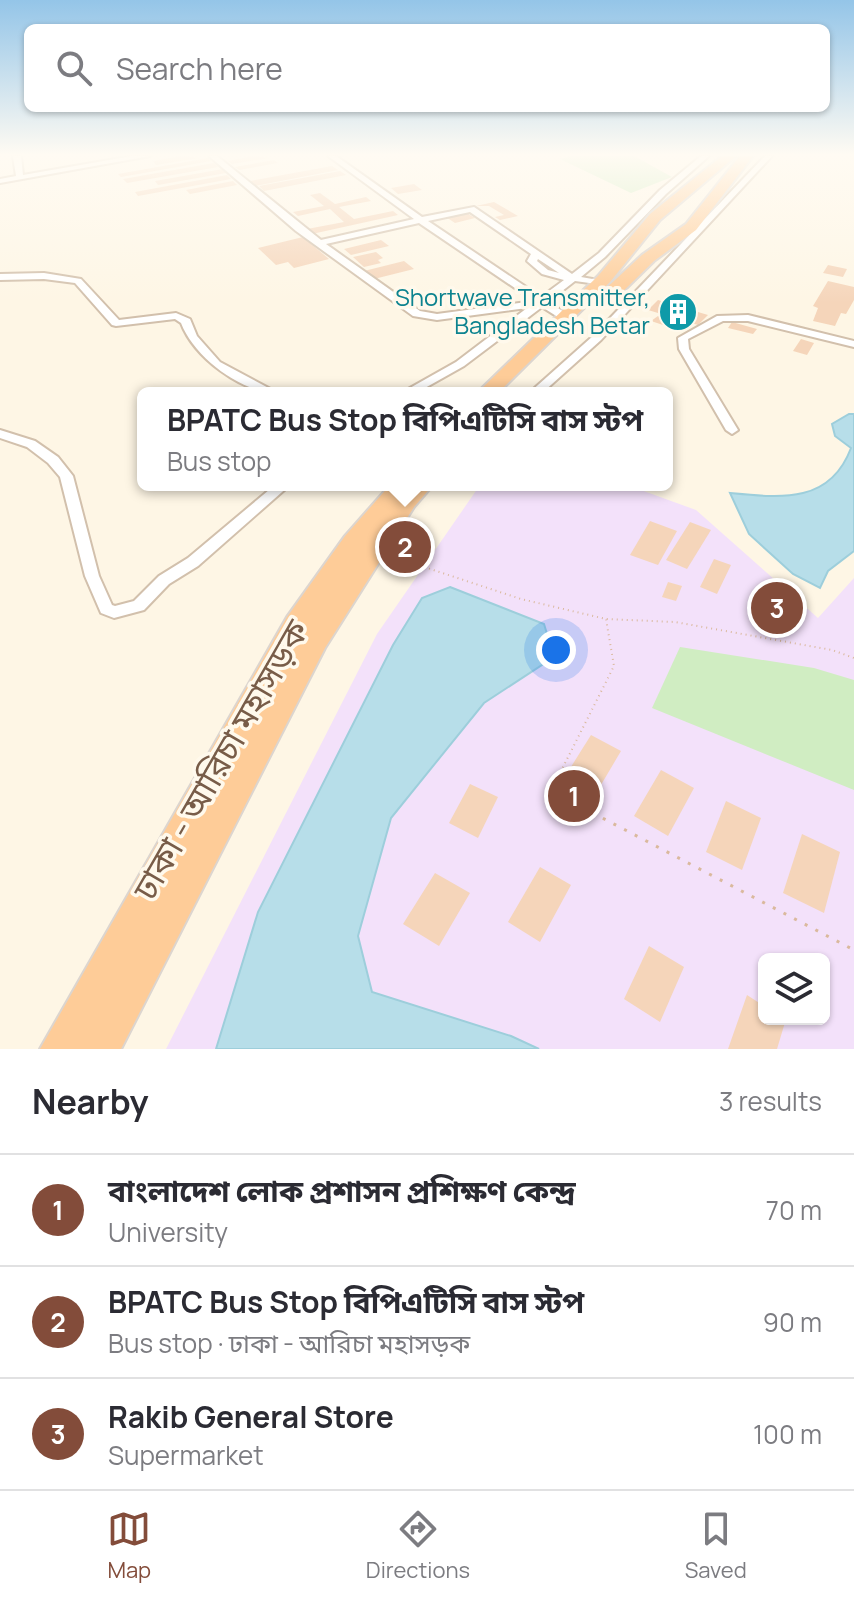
<!DOCTYPE html>
<html lang="en">
<head>
<meta charset="utf-8">
<style>
	body { margin:0; font-family:Manrope,"Noto Sans Bengali",sans-serif; background:#f2f2f3; color:#2b2b33 }
	.controls { position:absolute; right:24px; bottom:24px; display:grid; overflow:hidden; border-radius:12px; box-shadow:0 2px 6px #0004 }
	.controls button { width:72px; height:72px; display:grid; place-items:center; padding:0; border:0; border-bottom:2px solid #e1e1e2; background:#fff; color:#2b2b33; font:40px sans-serif }
	.you { position:absolute; left:556px; top:650px; width:28px; height:28px; margin:-20px; border:6px solid #fff; border-radius:50%; background:#1a73e8; box-shadow:0 0 0 12px #1a73e833 }
	.badge { display:grid; place-items:center; width:52px; height:52px; border-radius:50%; background:#834c3a; color:#fff; font-size:26px; font-weight:700 }
	.pin { position:absolute; translate:-50% -50%; border:4px solid #fff; box-shadow:0 2px 8px #0006 }
	.popup { position:absolute; left:137px; top:387px; width:536px; height:104px; box-sizing:border-box; display:grid; place-content:center; border-radius:12px; background:#fff; filter:drop-shadow(0 2px 6px #0005); font-size:26px; white-space:nowrap; color:#7c7c81 }
	.popup b { font-size:30px; color:#2b2b33 }
	.popup::after { content:''; position:absolute; left:50%; top:100%; margin-left:-16px; border:16px solid transparent; border-top-color:#fff }
	.list { margin:0; padding:0; list-style:none }
	h2 { display:flex; justify-content:space-between; align-items:center; height:104px; margin:0; padding:0 32px; font-size:34px }
	h2 small { font-size:26px; font-weight:400; color:#7c7c81 }
	.list li { display:grid; grid-template-columns:52px 1fr auto; gap:24px; align-items:center; box-sizing:border-box; height:112px; padding:0 32px; border-top:2px solid #e1e1e2 }
	.list b { display:block; font-size:30px; white-space:nowrap }
	.list p { margin:0; font-size:26px; white-space:nowrap; color:#7c7c81 }
	.list em { font-size:26px; font-style:normal; color:#7c7c81 }
	.icon { flex:none; width:44px; height:44px; fill:none; stroke:currentColor; stroke-width:2; stroke-linecap:round; stroke-linejoin:round }
	.map { position:relative; flex:none; width:854px; height:1049px; overflow:hidden }
	.search { position:absolute; background:#fff; box-shadow:0 2px 6px #0004; left:24px; right:24px; top:24px; height:88px; display:flex; align-items:center; gap:20px; box-sizing:border-box; padding:0 28px; border-radius:12px; color:#7c7c81; font-size:30px }
	.sheet { height:440px; background:#fff }
	nav { display:flex; justify-content:space-around; align-items:center; box-sizing:border-box; height:112px; border-top:2px solid #e1e1e2; background:#fff; font-size:22px; color:#7c7c81 }
	nav a { display:grid; justify-items:center; gap:4px }
	nav .on { color:#834c3a }
	.map>svg:first-child { display:block }
	.education { fill:#f3e1fa; fill-rule:evenodd }
	.green { fill:#d0edc2 }
	.water { fill:#b7dee9; stroke:#9dcedb; stroke-width:2 }
	.building { fill:#f5d5ba }
	.lines { fill:none; stroke-linecap:round; stroke-linejoin:round }
	.minor-casing { stroke:#d2c0ac; stroke-width:4 }
	.trunk-casing { stroke:#dcd5cf; stroke-width:4 }
	.path-far1 { stroke:#dab99d; stroke-width:2; stroke-dasharray:1 4; stroke-linecap:butt }
	.path { stroke:#dab99d; stroke-width:3; stroke-dasharray:3 9; stroke-linecap:butt }
	.minor { fill:#fff; fill-rule:evenodd }
	.trunk { fill:#fecc98; fill-rule:evenodd }
	.labels { text-anchor:middle; stroke-width:7; stroke-linejoin:round; paint-order:stroke }
	.far-culture-label { font-size:24px; fill:#0d838f; stroke:#fff9ec; text-anchor:end }
	.near-street-label { font-size:34px; fill:#785c48; stroke:#fff9ec }
</style>
</head>
<body>
<div class="map">
<svg width="854" height="1049" viewBox="0 0 854 1049">
	<rect width="100%" height="100%" fill="#fef6e5"/>
	<path class="education" d="M480,485h147l69,25 122,108 36,-40v471h-688l211,-415zM764,959h60v60h-60z"/>
	<g class="green">
		<polygon points="572,156 634,156 672,177 631,193 560,159"/>
		<polygon points="680,647 814,668 854,680 854,790 652,708"/>
	</g>
	<g class="water">
		<path d="M849,414h5v137l-26,20 -8,17 -27,-14 -44,-40 -19,-41c51,5 100,11 121,-45l-16,-12 -3,-12z"/>
		<polygon points="450,587 544,624 554,657 484,703 391,818 358,936 372,992 511,1036 539,1049 216,1049 258,912 393,645 422,598"/>
	</g>
	<g class="building">
		<polygon points="181,156 199,158 156,165 153,161"/>
		<polygon points="253,156 269,158 232,164 228,161"/>
		<polygon points="208,158 211,161 121,177 118,174"/>
		<polygon points="274,160 278,163 239,170 235,167"/>
		<polygon points="214,163 218,167 127,183 123,179"/>
		<polygon points="332,166 338,170 255,186 250,181"/>
		<polygon points="223,169 226,173 158,185 155,181"/>
		<polygon points="340,171 346,175 264,191 259,186"/>
		<polygon points="227,175 231,179 138,196 135,192"/>
		<polygon points="233,181 237,185 190,194 186,190"/>
		<polygon points="414,184 422,190 398,194 391,188"/>
		<polygon points="320,193 335,204 366,197 371,201 339,207 354,219 393,211 398,215 312,234 307,229 344,222 330,209 298,216 293,212 324,206 310,195"/>
		<polygon points="494,202 518,216 500,220 495,217 504,215 489,206 476,206"/>
		<polygon points="465,212 475,218 455,223 446,217"/>
		<polygon points="303,237 329,259 294,268 288,262 276,265 258,248"/>
		<polygon points="381,240 389,246 351,255 344,249"/>
		<polygon points="376,252 383,258 378,260 381,263 364,267 353,257"/>
		<polygon points="404,261 414,269 374,279 364,271"/>
		<polygon points="828,265 847,269 843,277 823,273"/>
		<polygon points="828,281 854,287 854,300 846,314 841,313 835,326 813,321 818,308 813,306"/>
		<polygon points="658,300 708,315 698,325 648,310"/>
		<polygon points="658,316 685,325 678,330 651,321"/>
		<polygon points="732,322 757,329 753,334 728,328"/>
		<polygon points="801,339 814,343 807,355 793,351"/>
		<polygon points="650,521 677,531 658,565 630,555"/>
		<polygon points="690,522 711,530 687,569 666,560"/>
		<polygon points="714,559 731,565 717,594 700,587"/>
		<polygon points="668,582 682,586 676,601 662,597"/>
		<polygon points="591,735 621,751 595,795 564,778"/>
		<polygon points="661,770 694,788 668,836 634,816"/>
		<polygon points="470,784 498,797 478,838 449,823"/>
		<polygon points="726,801 761,818 742,870 706,852"/>
		<polygon points="802,834 840,852 824,913 783,893"/>
		<polygon points="540,867 571,885 540,942 508,922"/>
		<polygon points="435,873 470,893 439,946 403,924"/>
		<polygon points="649,946 684,967 660,1022 624,999"/>
		<polygon points="747,995 764,1006 764,1019 786,1019 777,1049 728,1049"/>
	</g>
	<g class="lines">
		<g class="minor-casing">
			<g id="minor">
				<polygon points="13,156 21,156 23,175 132,156 150,156 0,183 0,179 16,176"/>
				<path d="M209,156h8l104,84 93,-21 -86,-63h8l86,61 52,-10 98,67 27,-21 61,-63 41,-34h8l-43,38 -61,63 -24,20 23,4v4l-29,-4 -27,21 21,13v4h-8l-19,-12 -78,59 -48,27h-15l55,-31 71,-54 -90,12 -24,-4 -117,-85zM470,212l61,42 -4,7 15,13 22,6 -23,17 -113,-76zM419,223l115,78 -97,13 -17,-3 -94,-67zM538,259l21,14 -11,-3 -11,-9z"/>
				<polygon points="765,156 772,156 601,340 542,393 529,393 593,336"/>
				<path d="M44,273l37,6 38,41 57,-7 14,6 7,17 23,26 58,31c-37,0 -84,-36 -97,-70l-6,-4 -59,7 -4,-1 -37,-42 -31,-4 -44,1v-6z"/>
				<polygon points="748,315 854,341 854,347 748,321 723,321 688,339 689,349 738,430 732,434 726,430 679,349 678,338 717,316"/>
				<polygon points="0,430 35,441 58,457 73,476 99,576 112,605 115,606 134,601 159,576 188,558 275,485 290,485 198,566 169,584 144,610 114,618 101,613 85,576 60,477 48,463 27,447 0,438"/>
			</g>
		</g>
		<g class="trunk-casing">
			<g id="trunk">
				<polygon points="722,156 736,156 660,220 610,282 498,393 477,393 598,276 650,214"/>
				<polygon points="740,156 753,156 696,230 654,261 612,302 600,302 600,294 642,255 686,224"/>
				<polygon points="390,485 433,485 414,507 325,648 121,1049 40,1049 287,617 345,536"/>
			</g>
		</g>
		<g class="path-far1">
			<polyline points="391,556 521,599 606,619 675,622 832,650 854,658"/>
			<polyline points="556,781 614,666 606,619"/>
		</g>
		<polyline class="path" points="557,779 551,791 854,950"/>
		<use href="#minor" class="minor"/>
		<use href="#trunk" class="trunk"/>
	</g>
	<linearGradient id="sky" x2="0" y2="1"><stop stop-color="#94c5e8"/><stop offset="0.51" stop-color="#fffbf3"/><stop offset="1" stop-color="#fffbf3" stop-opacity="0"/></linearGradient>
	<rect width="854" height="303" fill="url(#sky)"/>
	<defs>
		<g id="building-disc" transform="scale(2)"><circle r="9.5" fill="#0f9aa8" stroke="#fff9ec"/><path d="M-4-6H4V6H1V3H-1V6H-4ZM-2.5-4.3h1.7v1.8h-1.7ZM.8-4.3h1.7v1.8H.8ZM-2.5-1h1.7V.8h-1.7ZM.8-1h1.7V.8H.8Z" fill="#fff"/></g>
	</defs>
	<g fill-rule="evenodd">
		<use href="#building-disc" x="678" y="312"/>
	</g>
	<g class="labels">
		<g class="far-culture-label">
			<text x="650" y="306">Shortwave Transmitter,<tspan x="650" dy="28">Bangladesh Betar</tspan></text>
		</g>
		<g class="near-street-label">
			<text transform="translate(221 760) rotate(-60)" y="12">ঢাকা - আরিচা মহাসড়ক</text>
		</g>
	</g>
</svg>
<div class="controls">
<button><svg class="icon" aria-label="layers" viewBox="0 0 24 24"><path d="M12 4l9 5-9 5-9-5zM3 14l9 5 9-5"/></svg></button>
</div>
<div class="you"></div>
<div class="pin badge" style="left:574px;top:796px">1</div>
<div class="pin badge" style="left:405px;top:547px">2</div>
<div class="popup"><b>BPATC Bus Stop বিপিএটিসি বাস স্টপ</b>Bus stop</div>
<div class="pin badge" style="left:777px;top:608px">3</div>
<div class="search"><svg class="icon" aria-label="search" viewBox="0 0 24 24"><circle cx="10" cy="10" r="6"/><path d="M15 15l6 6"/></svg>Search here</div>
</div>
<section class="sheet">
<h2>Nearby<small>3 results</small></h2>
<ul class="list">
<li><span class="badge">1</span><div><b>বাংলাদেশ লোক প্রশাসন প্রশিক্ষণ কেন্দ্র</b><p>University</p></div><em>70 m</em></li>
<li><span class="badge">2</span><div><b>BPATC Bus Stop বিপিএটিসি বাস স্টপ</b><p>Bus stop · ঢাকা - আরিচা মহাসড়ক</p></div><em>90 m</em></li>
<li><span class="badge">3</span><div><b>Rakib General Store</b><p>Supermarket</p></div><em>100 m</em></li>
</ul>
</section>
<nav>
<a class="on"><svg class="icon" aria-label="map" viewBox="0 0 24 24"><path d="M3 6l6-2 6 2 6-2v14l-6 2-6-2-6 2zM9 4v14M15 6v14"/></svg>Map</a>
<a><svg class="icon" aria-label="directions" viewBox="0 0 24 24"><path d="M12 3l9 9-9 9-9-9zM9 14v-3h6M13 9l2 2-2 2"/></svg>Directions</a>
<a><svg class="icon" aria-label="saved" viewBox="0 0 24 24"><path d="M7 4h10v16l-5-4-5 4z"/></svg>Saved</a>
</nav>
</body>
</html>
